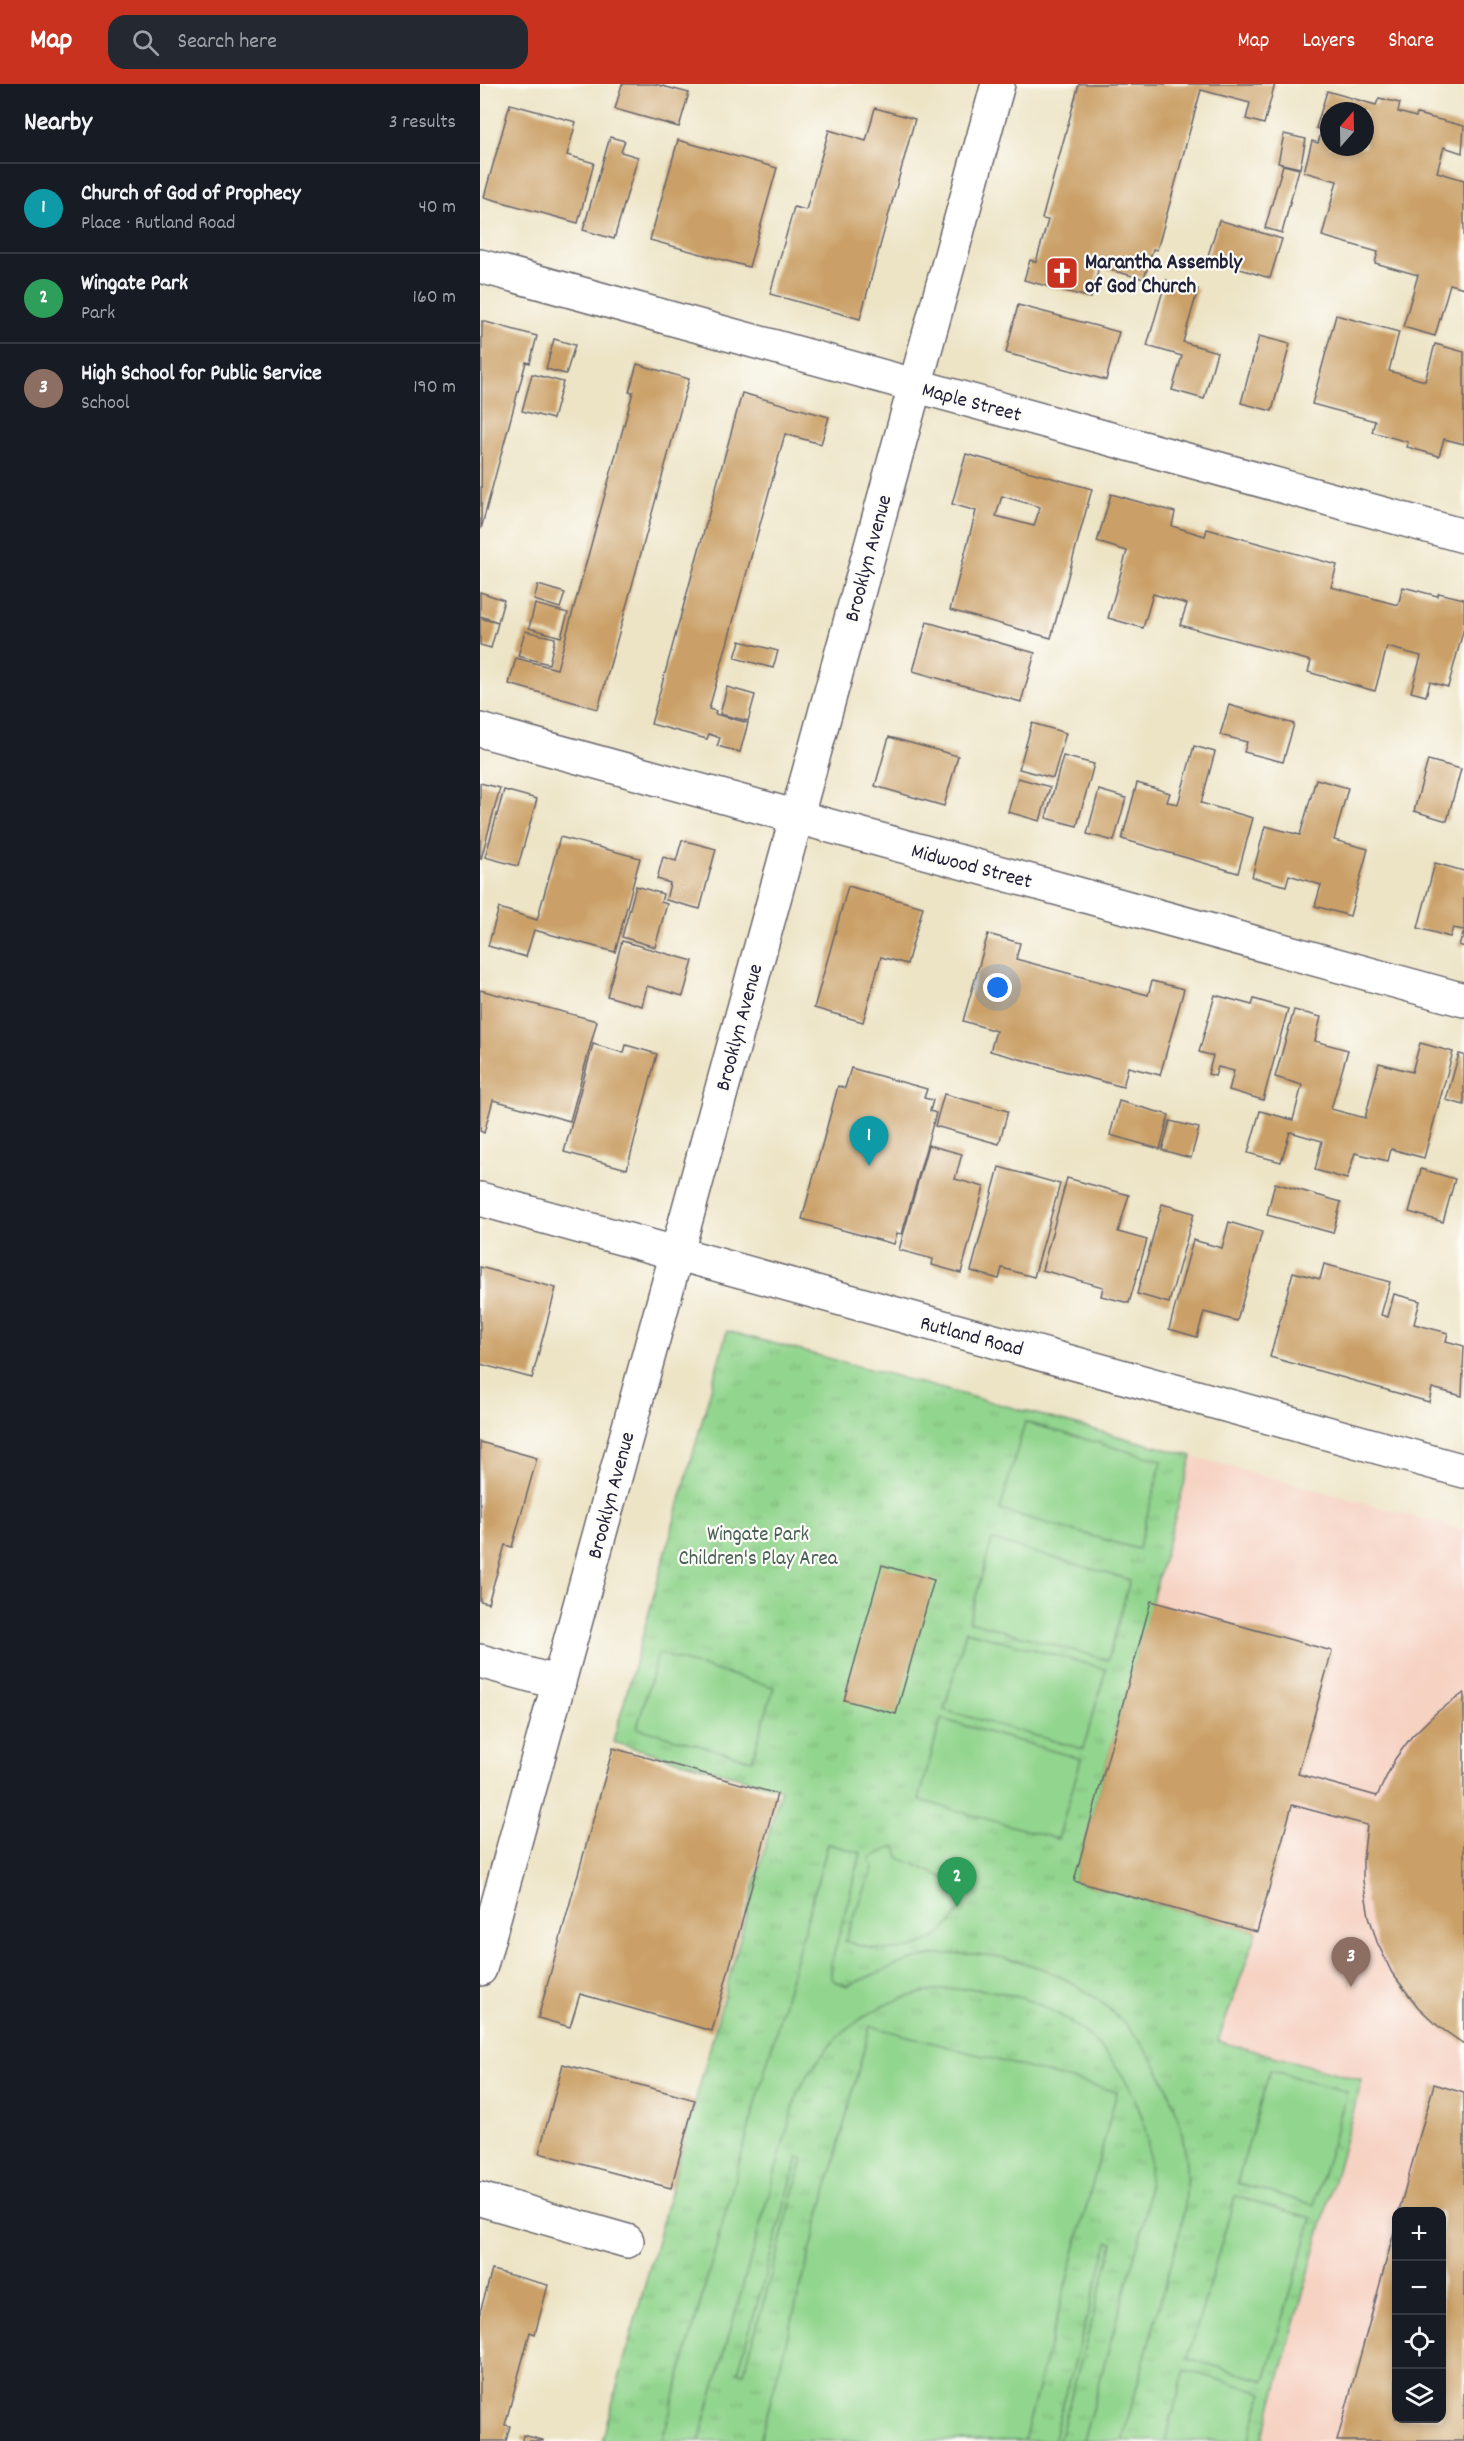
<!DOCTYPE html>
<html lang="en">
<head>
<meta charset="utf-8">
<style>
	body { margin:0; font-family:Dekko,sans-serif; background:#242831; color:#f1f3f6 }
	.controls { position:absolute; right:18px; bottom:18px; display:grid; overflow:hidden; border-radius:12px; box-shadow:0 3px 9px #0003 }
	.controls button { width:54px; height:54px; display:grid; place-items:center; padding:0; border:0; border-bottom:2px solid #363941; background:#171b24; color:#f1f3f6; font:30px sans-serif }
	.compass { position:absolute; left:840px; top:18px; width:54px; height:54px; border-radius:50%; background:#171b24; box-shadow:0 3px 9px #0003; rotate:20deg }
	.you { position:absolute; left:518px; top:904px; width:21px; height:21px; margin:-15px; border:4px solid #fff; border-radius:50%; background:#1a73e8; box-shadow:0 0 0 9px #1a73e833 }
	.badge { display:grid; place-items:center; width:39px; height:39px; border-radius:50%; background:#c8321e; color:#fff; font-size:20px; font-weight:700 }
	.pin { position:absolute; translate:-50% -50px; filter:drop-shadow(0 2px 3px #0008) }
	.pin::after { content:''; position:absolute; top:32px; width:21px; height:18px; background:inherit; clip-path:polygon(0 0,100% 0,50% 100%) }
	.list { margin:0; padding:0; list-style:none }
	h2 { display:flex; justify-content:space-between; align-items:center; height:78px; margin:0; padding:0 24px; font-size:26px }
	h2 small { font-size:20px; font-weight:400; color:#9ea1a6 }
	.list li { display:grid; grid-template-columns:39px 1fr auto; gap:18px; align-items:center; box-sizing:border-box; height:90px; padding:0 24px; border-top:2px solid #363941 }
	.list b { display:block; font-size:22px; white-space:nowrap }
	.list p { margin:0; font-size:20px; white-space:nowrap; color:#9ea1a6 }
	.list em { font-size:20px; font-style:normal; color:#9ea1a6 }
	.icon { flex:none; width:33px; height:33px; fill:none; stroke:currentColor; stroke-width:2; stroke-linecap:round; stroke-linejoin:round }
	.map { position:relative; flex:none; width:984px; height:2357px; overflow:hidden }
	header { display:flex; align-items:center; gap:36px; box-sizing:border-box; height:84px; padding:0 30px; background:#c8321e; color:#fff }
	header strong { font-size:28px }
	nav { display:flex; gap:33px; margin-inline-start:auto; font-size:21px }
	.search { width:420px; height:54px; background:#242831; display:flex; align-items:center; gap:15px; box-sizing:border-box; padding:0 21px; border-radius:18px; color:#9ea1a6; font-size:22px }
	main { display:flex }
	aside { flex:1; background:#171b24 }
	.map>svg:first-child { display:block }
	.built { fill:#f6d2c3; fill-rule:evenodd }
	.park { fill:url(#park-tufts); stroke:#5a7c64; stroke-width:1.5 }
	.pitch { fill:#92d58e; stroke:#5a7c64; stroke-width:1.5 }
	.building { fill:#caa067; fill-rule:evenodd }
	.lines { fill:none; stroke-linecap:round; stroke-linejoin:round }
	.minor-casing { stroke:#69666c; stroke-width:36 }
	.minor { stroke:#fff; stroke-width:33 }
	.labels { text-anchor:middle; stroke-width:4.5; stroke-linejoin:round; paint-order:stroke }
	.poi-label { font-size:21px; font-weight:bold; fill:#22223b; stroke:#fdfcf7; text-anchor:start }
	.street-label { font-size:21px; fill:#22223b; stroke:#fdfcf7 }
	.park-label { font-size:21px; fill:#496158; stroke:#fdfcf7 }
</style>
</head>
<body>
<header>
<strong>Map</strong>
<div class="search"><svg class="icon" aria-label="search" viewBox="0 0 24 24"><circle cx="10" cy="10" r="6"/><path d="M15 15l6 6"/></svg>Search here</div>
<nav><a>Map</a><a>Layers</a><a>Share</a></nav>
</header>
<main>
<aside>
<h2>Nearby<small>3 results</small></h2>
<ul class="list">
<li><span class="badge" style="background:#0f9aa8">1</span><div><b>Church of God of Prophecy</b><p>Place · Rutland Road</p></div><em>40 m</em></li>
<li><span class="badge" style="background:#2e9e5b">2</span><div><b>Wingate Park</b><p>Park</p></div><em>160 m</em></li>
<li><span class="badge" style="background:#8d6e63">3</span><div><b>High School for Public Service</b><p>School</p></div><em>190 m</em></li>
</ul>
</aside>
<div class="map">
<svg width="984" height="2357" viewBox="0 0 984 2357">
	<defs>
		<pattern id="park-tufts" width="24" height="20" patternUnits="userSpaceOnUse" patternTransform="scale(1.5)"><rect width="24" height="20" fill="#92d58e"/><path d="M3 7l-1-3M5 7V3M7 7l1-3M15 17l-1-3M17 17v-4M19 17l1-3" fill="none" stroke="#7eb77b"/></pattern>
	</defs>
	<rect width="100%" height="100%" fill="#fdfcf7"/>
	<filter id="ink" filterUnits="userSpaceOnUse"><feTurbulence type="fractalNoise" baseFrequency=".0167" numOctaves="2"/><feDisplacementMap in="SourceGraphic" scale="12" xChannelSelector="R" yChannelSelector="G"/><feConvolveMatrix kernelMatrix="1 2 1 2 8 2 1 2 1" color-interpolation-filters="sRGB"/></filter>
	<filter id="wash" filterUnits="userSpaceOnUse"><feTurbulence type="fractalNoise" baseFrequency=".008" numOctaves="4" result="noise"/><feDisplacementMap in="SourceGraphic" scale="24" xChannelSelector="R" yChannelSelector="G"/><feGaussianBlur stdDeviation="1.35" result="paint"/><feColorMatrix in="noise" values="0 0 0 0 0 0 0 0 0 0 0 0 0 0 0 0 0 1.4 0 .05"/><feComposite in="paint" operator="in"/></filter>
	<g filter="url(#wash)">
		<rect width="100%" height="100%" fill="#ede4c6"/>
		<path class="built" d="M712,1372l272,74v911h-202l100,-361 -144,-39 39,-109 -183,-51zM916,2128h46v206h-46z"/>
		<polygon class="park" points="247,1247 712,1372 594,1797 777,1848 738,1957 882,1996 782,2357 122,2357 301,1705 133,1658"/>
		<g class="pitch">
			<polygon points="545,1338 682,1377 658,1465 520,1426"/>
			<polygon points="512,1456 650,1496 628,1576 489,1537"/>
			<polygon points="486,1547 626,1585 603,1665 464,1626"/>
			<polygon points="178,1570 294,1603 272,1676 157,1644"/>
			<polygon points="461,1635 601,1675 578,1755 439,1716"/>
			<path d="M348,1760l33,9 -30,111v12l3,5 13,5c30,-12 55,-27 90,-31 138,-14 256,96 249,235 -1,33 -13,66 -22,98 -14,51 -28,102 -42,153h-39l61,-219c7,-36 9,-72 -3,-108 -43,-123 -199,-166 -299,-81 -18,17 -31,37 -44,58l-99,350h-37z"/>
			<path d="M415,1762l5,12 69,31c-20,60 -69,72 -124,52l27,-70 1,-5 -3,-8z"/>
			<polygon points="390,1942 637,2008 544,2357 280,2357"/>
			<polygon points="790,1986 867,2008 834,2121 757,2099"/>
			<polygon points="318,2073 323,2075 264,2289 258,2288"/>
			<polygon points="755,2112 832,2134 785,2297 708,2274"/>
			<polygon points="628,2158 633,2159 579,2357 573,2357"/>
			<polygon points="705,2286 783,2308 769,2357 685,2357"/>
		</g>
		<g id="blocks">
			<g class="building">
				<polygon points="142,0 175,0 209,9 199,43 135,25"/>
				<polygon points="599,0 795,0 784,40 766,35 770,19 721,6 677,166 673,165 664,195 619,183 611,214 544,196 550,176 556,178 568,136 562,135"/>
				<path d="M847,7l49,14 3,-7 21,5 -2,9 18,5 1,-3 47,12 -2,27 -18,-6 -7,25 27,8v108l-14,-4 -15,52 -32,-9 15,-52 -43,-12 3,-11 -56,-16 15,-55 -33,-9 8,-31 6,2 4,-13 -6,-2zM849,27h36v36h-36z"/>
				<polygon points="30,20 96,38 87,71 114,79 98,139 4,113"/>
				<polygon points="395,24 435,35 380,235 290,210 314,123 326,126 349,46 386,57"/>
				<polygon points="804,50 826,55 820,84 798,79"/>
				<polygon points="130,53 145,57 141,68 158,73 134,155 103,146"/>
				<polygon points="198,56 297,84 269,183 170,156"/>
				<polygon points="803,81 819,85 802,149 785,144"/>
				<polygon points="739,136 802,155 790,194 727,175"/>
				<polygon points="686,196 718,205 703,258 737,268 724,315 692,306 702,272 667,262"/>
				<polygon points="538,221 639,248 626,296 526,269"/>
				<polygon points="856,231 919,248 909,287 945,297 955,260 984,268 984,360 964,355 959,372 927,363 928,358 892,348 895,337 832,320"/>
				<polygon points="2,237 57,252 50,279 46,278 1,445"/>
				<polygon points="779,252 810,260 792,327 761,319"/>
				<polygon points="74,255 95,261 86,290 66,285"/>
				<polygon points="157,280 209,295 118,625 29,600 36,574 77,585 153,308 149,308"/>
				<polygon points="52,290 83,298 73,335 42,327"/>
				<polygon points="262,309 349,333 341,360 305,350 229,625 236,627 235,630 268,639 260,668 237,662 240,654 229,650 227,655 171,640"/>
				<path d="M486,370l126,35 -41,149 -101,-28 26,-99 -24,-7zM522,412l38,11 -6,19 -38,-10z"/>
				<polygon points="631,410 695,428 692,442 725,452 727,445 857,481 851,503 918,521 923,503 957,512 959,509 984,515 984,544 968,603 950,598 946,612 931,608 941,572 907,563 895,607 828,588 831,577 700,541 707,520 673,510 663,544 628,534 647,467 617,458"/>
				<polygon points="58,501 85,509 80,524 54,516"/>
				<polygon points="0,508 24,516 18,538 0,532"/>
				<polygon points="55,520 88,529 81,553 49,544"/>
				<polygon points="0,534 18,539 11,564 0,561"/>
				<polygon points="447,538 555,569 541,618 433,587"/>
				<polygon points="45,547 75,554 69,580 38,572"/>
				<polygon points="260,557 298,567 293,584 255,574"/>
				<polygon points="247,603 275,611 268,637 240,630"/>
				<polygon points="749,621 814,640 803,678 764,668 767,658 740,651"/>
				<polygon points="552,639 586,649 573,694 539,685"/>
				<polygon points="409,653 478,672 464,722 395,702"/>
				<polygon points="714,662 735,668 721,719 773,734 758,789 642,755 657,699 690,709 687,718 698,720"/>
				<polygon points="583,672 614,680 597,742 566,734"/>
				<polygon points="948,676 981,685 967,737 934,727"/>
				<polygon points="538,694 570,703 560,737 528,728"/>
				<polygon points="836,695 868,704 854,756 888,765 870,832 835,822 841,801 809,791 806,802 772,793 785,742 820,751"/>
				<polygon points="0,699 20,704 1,775 0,775"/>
				<polygon points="24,706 57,715 38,782 5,773"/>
				<polygon points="619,706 646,714 634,757 607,750"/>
				<polygon points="80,753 160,774 135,868 54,846 46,873 8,862 19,824 57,836"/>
				<polygon points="202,756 236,765 220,825 186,816 190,799 177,795 183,773 196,777"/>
				<polygon points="955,779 984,787 984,846 973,844 970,853 938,844"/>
				<polygon points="156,802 183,810 181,818 187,820 175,863 142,853"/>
				<polygon points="368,802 443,823 427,880 401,873 383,938 334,924"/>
				<polygon points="984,847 984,863 979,861"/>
				<polygon points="508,850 540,859 536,875 668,911 672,897 704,905 680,991 648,983 643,1003 510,967 516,947 483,937"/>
				<polygon points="142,857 213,877 203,912 167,902 162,922 127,912"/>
				<polygon points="0,906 117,937 90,1037 13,1016 4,1049 0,1047"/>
				<polygon points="735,911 772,921 774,915 808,925 783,1016 749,1006 754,987 738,983 735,992 728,990 733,972 719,968"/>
				<polygon points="814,926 841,933 835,957 868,966 851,1025 885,1034 899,979 932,988 940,959 973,968 944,1074 911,1065 908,1077 875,1069 867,1095 835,1086 842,1057 810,1048 801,1078 768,1069 780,1027 813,1036 822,1001 795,993"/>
				<polygon points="113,960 144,969 146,961 177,970 147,1085 84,1068"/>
				<polygon points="979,970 984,971 984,1021 966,1016"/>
				<polygon points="371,984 447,1005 444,1014 453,1016 450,1027 456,1029 422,1150 417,1149 414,1160 322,1135 358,1002 365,1004"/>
				<polygon points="464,1010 528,1027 519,1060 455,1042"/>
				<polygon points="639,1017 689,1031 680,1065 630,1051"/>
				<polygon points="690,1037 719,1044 711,1074 682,1066"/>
				<polygon points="448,1061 482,1070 475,1095 504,1103 481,1189 452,1181 453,1175 419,1166"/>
				<polygon points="519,1083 580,1100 554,1193 522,1184 519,1195 491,1187"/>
				<polygon points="941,1085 975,1095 963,1138 929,1128"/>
				<polygon points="587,1094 649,1111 638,1148 667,1156 649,1219 621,1212 623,1203 562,1186"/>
				<polygon points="795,1099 861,1118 853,1149 787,1131"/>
				<polygon points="682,1120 714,1129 689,1219 657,1210"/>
				<polygon points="749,1138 782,1148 757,1237 724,1228 717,1253 689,1245 713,1156 742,1164"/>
				<polygon points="844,1180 910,1198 901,1231 908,1233 914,1210 940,1217 934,1240 968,1249 966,1257 984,1262 982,1312 952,1304 949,1318 790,1273 813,1188 840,1195"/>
				<polygon points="0,1183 76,1204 52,1294 0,1280"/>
				<polygon points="0,1358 57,1374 32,1463 25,1461 8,1519 0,1517"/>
				<polygon points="402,1481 454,1496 416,1630 364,1616"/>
				<polygon points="671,1517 852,1567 818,1690 897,1712 915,1675 932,1652 957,1628 984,1609 984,1960 958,1942 938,1923 912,1889 897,1858 889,1832 883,1797 883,1776 887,1741 812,1721 777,1848 594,1797"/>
				<polygon points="133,1664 297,1710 232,1947 100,1910 90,1943 58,1934"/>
				<polygon points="83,1980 215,2016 191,2104 59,2069"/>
				<polygon points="954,2000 984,2009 984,2357 857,2357 916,2141 916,2334 962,2334 962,2127 919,2127"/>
				<polygon points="12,2186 68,2201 55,2250 50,2248 25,2341 30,2342 26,2357 0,2357 0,2228"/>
				<polygon points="43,2351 63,2356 63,2357 42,2357"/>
			</g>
		</g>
	</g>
	<g filter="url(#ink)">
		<use href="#blocks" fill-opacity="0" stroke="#69666c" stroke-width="1.5"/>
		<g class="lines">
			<g class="minor-casing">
				<g id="minor">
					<polyline points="0,182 984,452"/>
					<polyline points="0,646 984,916"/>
					<polyline points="0,1115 984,1387"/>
					<polyline points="0,1577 79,1599"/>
					<polyline points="0,1885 518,0"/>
					<polyline points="0,2115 147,2157"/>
				</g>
			</g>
			<use href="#minor" class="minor"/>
		</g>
	</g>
	<defs>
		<g id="church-square" transform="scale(1.725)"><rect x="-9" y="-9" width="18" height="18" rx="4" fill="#c8321e" stroke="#fdfcf7"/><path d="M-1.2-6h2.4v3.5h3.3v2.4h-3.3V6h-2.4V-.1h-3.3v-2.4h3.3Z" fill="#fff"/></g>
	</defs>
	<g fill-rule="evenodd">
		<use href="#church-square" x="582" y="189"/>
	</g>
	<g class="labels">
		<g class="poi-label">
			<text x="605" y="184">Marantha Assembly<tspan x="605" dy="24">of God Church</tspan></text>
		</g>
		<g class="street-label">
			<text transform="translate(492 317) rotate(15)" y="7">Maple Street</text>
			<text transform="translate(387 474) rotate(-75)" y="7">Brooklyn Avenue</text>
			<text transform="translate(492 781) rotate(15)" y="7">Midwood Street</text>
			<text transform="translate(258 943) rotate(-75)" y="7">Brooklyn Avenue</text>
			<text transform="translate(492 1251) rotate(15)" y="7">Rutland Road</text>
			<text transform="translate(130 1411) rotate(-75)" y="7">Brooklyn Avenue</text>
		</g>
		<g class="park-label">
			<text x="278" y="1456">Wingate Park<tspan x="278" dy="24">Children's Play Area</tspan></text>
		</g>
	</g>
</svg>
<div class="controls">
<button>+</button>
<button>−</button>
<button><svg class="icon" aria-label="locate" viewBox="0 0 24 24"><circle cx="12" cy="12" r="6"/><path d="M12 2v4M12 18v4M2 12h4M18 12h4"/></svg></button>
<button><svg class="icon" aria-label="layers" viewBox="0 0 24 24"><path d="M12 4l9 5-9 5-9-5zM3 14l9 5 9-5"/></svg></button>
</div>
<svg class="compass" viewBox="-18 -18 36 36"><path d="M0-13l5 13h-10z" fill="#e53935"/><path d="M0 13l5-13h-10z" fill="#9ea1a6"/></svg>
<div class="you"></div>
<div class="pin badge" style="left:389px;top:1082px;background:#0f9aa8">1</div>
<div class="pin badge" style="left:477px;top:1823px;background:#2e9e5b">2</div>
<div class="pin badge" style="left:871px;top:1903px;background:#8d6e63">3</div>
</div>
</main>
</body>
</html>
